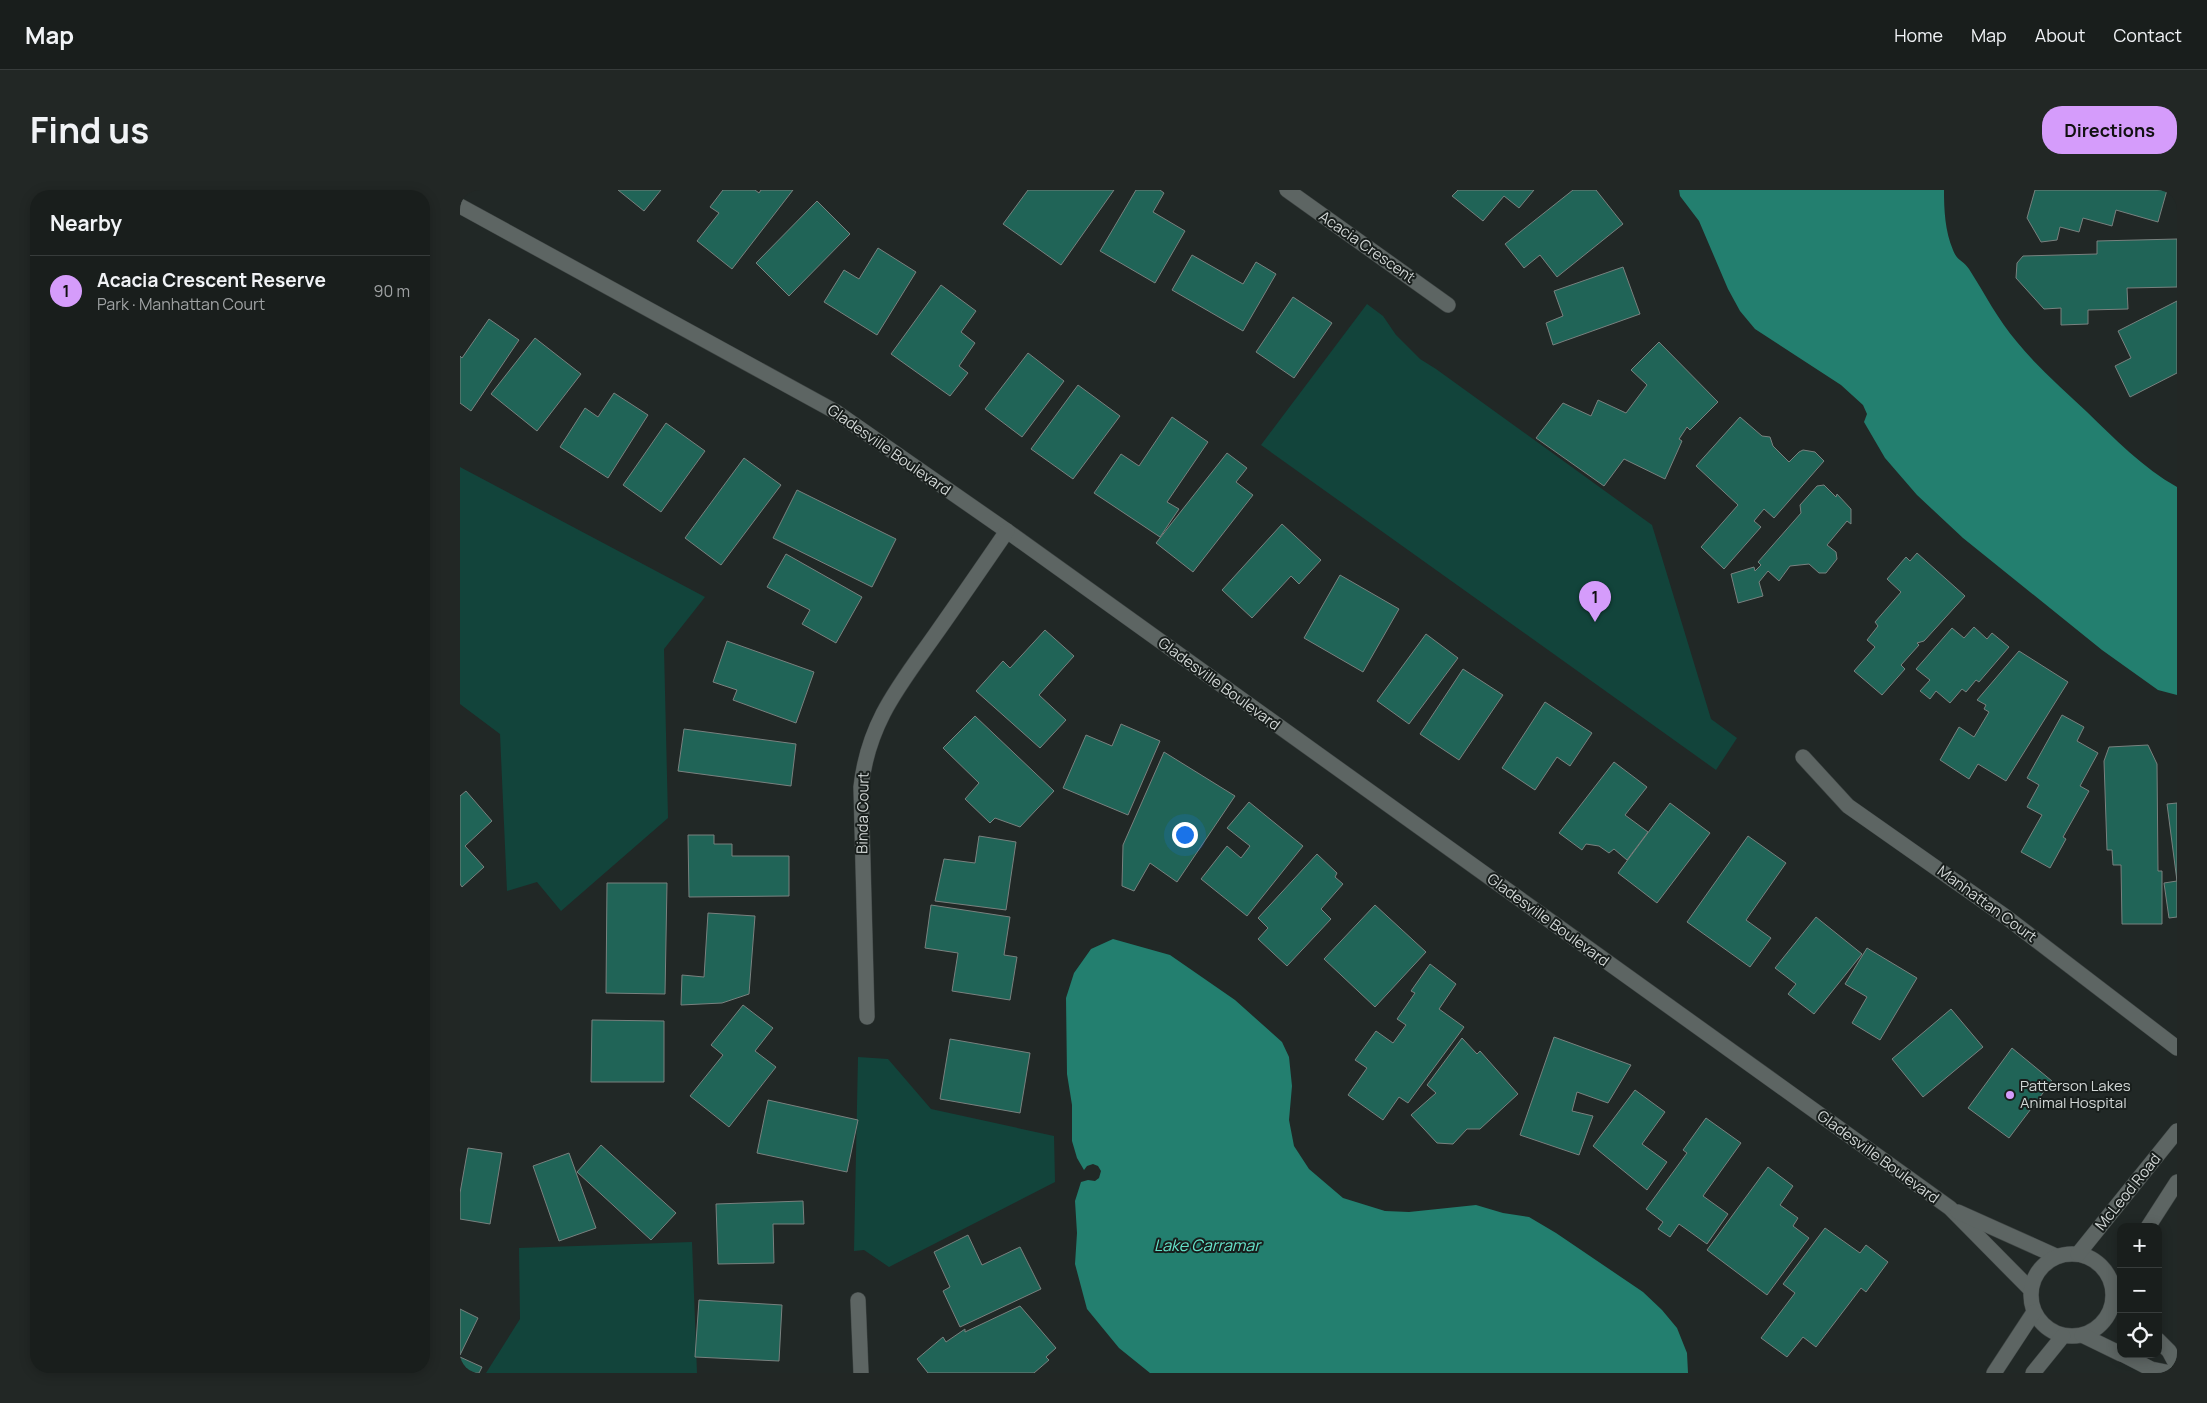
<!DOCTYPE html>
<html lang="en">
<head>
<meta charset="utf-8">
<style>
	body { margin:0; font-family:Manrope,sans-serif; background:#222725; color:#f1f3f6 }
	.controls { position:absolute; right:15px; bottom:15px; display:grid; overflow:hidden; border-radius:10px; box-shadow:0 2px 12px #0003 }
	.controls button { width:45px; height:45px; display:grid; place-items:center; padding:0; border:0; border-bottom:1px solid #373c3b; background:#191e1c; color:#f1f3f6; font:25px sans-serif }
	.you { position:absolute; left:724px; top:644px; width:18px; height:18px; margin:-12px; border:4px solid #fff; border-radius:50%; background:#1a73e8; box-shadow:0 0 0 8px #1a73e833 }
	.badge { display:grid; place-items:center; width:32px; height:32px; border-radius:50%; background:#d59cfb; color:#111; font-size:16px; font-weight:700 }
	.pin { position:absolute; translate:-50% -41px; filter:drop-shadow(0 1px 2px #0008) }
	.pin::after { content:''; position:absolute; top:26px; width:18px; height:15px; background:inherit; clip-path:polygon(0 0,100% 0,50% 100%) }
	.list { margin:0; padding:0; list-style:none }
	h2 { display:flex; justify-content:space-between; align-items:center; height:65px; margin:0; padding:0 20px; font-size:21px }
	h2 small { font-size:16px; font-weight:400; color:#9fa2a3 }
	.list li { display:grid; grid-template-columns:32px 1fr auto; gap:15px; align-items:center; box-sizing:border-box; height:70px; padding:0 20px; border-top:1px solid #373c3b }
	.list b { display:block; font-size:19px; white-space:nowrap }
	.list p { margin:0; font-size:16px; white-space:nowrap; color:#9fa2a3 }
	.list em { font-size:16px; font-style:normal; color:#9fa2a3 }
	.icon { flex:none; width:28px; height:28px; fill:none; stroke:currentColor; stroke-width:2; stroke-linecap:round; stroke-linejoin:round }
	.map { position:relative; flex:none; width:1717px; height:1183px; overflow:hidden; border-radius:20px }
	header { display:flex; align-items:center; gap:30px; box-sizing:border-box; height:70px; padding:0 25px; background:#191e1c; border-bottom:1px solid #373c3b }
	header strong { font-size:24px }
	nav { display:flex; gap:28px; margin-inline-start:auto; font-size:18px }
	.intro { display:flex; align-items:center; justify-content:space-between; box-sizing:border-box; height:120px; padding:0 30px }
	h1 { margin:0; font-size:35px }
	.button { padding:12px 22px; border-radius:20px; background:#d59cfb; color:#111; font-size:18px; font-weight:700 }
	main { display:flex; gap:30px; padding:0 30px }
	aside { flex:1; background:#191e1c; border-radius:20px; box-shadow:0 2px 12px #0003 }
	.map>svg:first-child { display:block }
	.green { fill:#12443b }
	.water { fill:#237f6f }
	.building { fill:#206457; stroke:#79817f }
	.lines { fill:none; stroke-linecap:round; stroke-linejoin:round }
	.minor-casing { stroke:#3e4443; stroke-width:16 }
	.minor { stroke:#5d6563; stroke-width:15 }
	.poi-dot { fill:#d59cfb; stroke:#181e1c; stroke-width:2 }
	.labels { text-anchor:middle; stroke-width:4; stroke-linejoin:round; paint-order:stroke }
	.street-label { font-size:15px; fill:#d2d7d6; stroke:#181e1c }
	.poi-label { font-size:15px; fill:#d2d7d6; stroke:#181e1c; text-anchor:start }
	.water-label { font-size:16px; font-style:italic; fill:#66e4cb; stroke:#181e1c }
</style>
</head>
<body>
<header>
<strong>Map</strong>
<nav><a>Home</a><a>Map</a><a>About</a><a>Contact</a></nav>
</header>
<div class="intro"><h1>Find us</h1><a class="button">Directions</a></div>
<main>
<aside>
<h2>Nearby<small></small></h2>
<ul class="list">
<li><span class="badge">1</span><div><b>Acacia Crescent Reserve</b><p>Park · Manhattan Court</p></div><em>90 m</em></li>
</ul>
</aside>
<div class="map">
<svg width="1717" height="1183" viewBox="0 0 1717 1183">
	<rect width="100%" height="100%" fill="#212826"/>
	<g class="green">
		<polygon points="907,114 923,126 936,145 960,169 976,179 1192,335 1251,529 1277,548 1256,580 801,255"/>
		<polygon points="0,277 245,407 204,459 208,628 101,721 77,692 47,701 40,544 0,514"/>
		<polygon points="398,867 428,869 471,919 594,946 595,992 429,1077 404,1060 394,1061"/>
		<polygon points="232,1052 237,1183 26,1183 60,1129 59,1058"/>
	</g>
	<g class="water">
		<path d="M1219,0h265c0,20 1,41 9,60 4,11 11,11 16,19 16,25 29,51 48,73 21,26 46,47 70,70 27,26 56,56 90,75v208l-19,-5 -56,-40 -139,-112 -46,-43 -32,-37 -21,-36 3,-8 -4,-9 -22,-20 -86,-56 -15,-18 -12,-22 -29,-68 -19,-25z"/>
		<polygon points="653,749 710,765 775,810 822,852 829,867 832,896 829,930 834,956 849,979 883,1008 925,1021 949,1022 1016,1015 1043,1023 1069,1027 1096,1043 1183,1102 1202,1120 1217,1138 1227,1163 1228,1183 690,1183 659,1158 627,1119 615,1074 617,1043 615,1011 621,992 628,990 635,991 639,988 641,981 638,976 633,974 627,976 624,980 617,968 612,951 612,915 607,884 606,808 614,783 631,759"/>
	</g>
	<g class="building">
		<polygon points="158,0 201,0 184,21"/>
		<polygon points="263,0 295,0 299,3 301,0 333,0 272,79 237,51 259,23 250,17"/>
		<polygon points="568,0 654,0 601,75 543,34"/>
		<polygon points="676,0 700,0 704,3 693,22 725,41 695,93 640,61"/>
		<polygon points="998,0 1074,0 1059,18 1044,6 1023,31 992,6"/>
		<polygon points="1113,0 1136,0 1163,34 1097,87 1080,65 1064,78 1045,54"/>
		<polygon points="1575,0 1707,0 1698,32 1656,20 1652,36 1623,28 1619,42 1600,37 1597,50 1581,52 1567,28"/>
		<polygon points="357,11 390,44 329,106 296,73"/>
		<polygon points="1717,49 1717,97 1667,98 1668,119 1628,120 1628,134 1601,135 1601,118 1584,119 1556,88 1557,73 1563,66 1637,64 1637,51"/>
		<polygon points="418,58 456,82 417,145 364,112 384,80 399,89"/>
		<polygon points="732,65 783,94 796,72 816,84 783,141 712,100"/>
		<polygon points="1163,77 1180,124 1093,155 1086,133 1103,126 1094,101"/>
		<polygon points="481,95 516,121 501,142 515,153 499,176 508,183 490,206 431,164"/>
		<polygon points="833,107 872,133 834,188 796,162"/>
		<polygon points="1717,111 1717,183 1670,207 1655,176 1671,168 1658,141"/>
		<polygon points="29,129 59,150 11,221 0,213 0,166 2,168"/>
		<polygon points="75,148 121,184 77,241 31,204"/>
		<polygon points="1199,152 1258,212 1230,240 1227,237 1219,249 1222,251 1205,289 1164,269 1144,296 1076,248 1103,213 1131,226 1138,210 1166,223 1187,195 1171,180"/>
		<polygon points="568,163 604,191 562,247 525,219"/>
		<polygon points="618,195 660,226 613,289 571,259"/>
		<polygon points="154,203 188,225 148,288 100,257 125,218 138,227"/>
		<polygon points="712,227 748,252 707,312 719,319 700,347 634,303 661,264 679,276"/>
		<polygon points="1280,227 1302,246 1310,247 1313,256 1329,272 1339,262 1343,260 1355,262 1364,271 1314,328 1304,319 1294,331 1301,337 1264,379 1241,357 1278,315 1236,276"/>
		<polygon points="206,233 245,261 201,322 163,295"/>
		<polygon points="767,263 787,278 776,292 793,305 733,382 696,353"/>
		<polygon points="284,268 321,295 261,375 225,348"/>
		<polygon points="1364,295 1376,307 1377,304 1391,319 1391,334 1387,331 1367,355 1376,362 1377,369 1366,383 1359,383 1349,374 1330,376 1319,391 1308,381 1299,392 1303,406 1278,413 1271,384 1294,377 1295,381 1301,375 1298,372 1341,323 1340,315 1357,296"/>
		<polygon points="337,300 436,349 412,397 313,348"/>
		<polygon points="822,334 861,370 839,394 831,386 792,428 762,400"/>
		<polygon points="1457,363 1505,406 1464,451 1457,453 1459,455 1441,475 1445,479 1422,505 1394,481 1415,457 1407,450 1418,436 1415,432 1441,402 1427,389 1446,367 1450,371"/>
		<polygon points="326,364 402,407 376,453 342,434 350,420 307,397"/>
		<polygon points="880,385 939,419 903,482 844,448"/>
		<polygon points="1514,437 1527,449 1532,443 1549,457 1519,492 1516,490 1506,502 1502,499 1490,513 1476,501 1470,509 1460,501 1470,490 1456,479 1492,438 1504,448"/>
		<polygon points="585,440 614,466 579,505 606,530 580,558 516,501 543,471 550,478"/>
		<polygon points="966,444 998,468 949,534 917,511"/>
		<polygon points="267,451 354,482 336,533 273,510 277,500 253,492"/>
		<polygon points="1559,461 1608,492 1546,591 1518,574 1509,589 1480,570 1499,537 1514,547 1529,522 1524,519 1526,515 1517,510"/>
		<polygon points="1003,479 1043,505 999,570 960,544"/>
		<polygon points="1085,512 1132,543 1110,576 1097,567 1075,600 1042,578"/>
		<polygon points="1602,525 1624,537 1617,551 1638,563 1620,596 1629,601 1603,647 1606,649 1590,678 1561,662 1582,625 1567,617 1579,595 1567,588"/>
		<polygon points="515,526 594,601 560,637 535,628 530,633 505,609 519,593 483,558"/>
		<polygon points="661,534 700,551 668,625 603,598 626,545 652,556"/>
		<polygon points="224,539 336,554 331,596 218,581"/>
		<polygon points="1688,555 1697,574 1698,681 1702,681 1702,734 1662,734 1661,675 1653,675 1652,660 1647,660 1644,571 1649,557"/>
		<polygon points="704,562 775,606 717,692 690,673 674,701 662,696 663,655"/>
		<polygon points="1154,572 1187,597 1165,625 1188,642 1167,670 1154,659 1149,663 1139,656 1126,654 1122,660 1099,643"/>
		<polygon points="6,601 32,631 5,656 24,677 2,697 0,694 0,606"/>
		<polygon points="789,612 843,656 787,726 741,689 767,656 781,668 790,656 767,638"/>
		<polygon points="1210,613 1250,643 1197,713 1158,683"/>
		<polygon points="1717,613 1717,727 1709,728 1704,693 1717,691 1707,614"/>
		<polygon points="228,645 254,645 254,654 272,654 272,666 329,666 329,706 229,707"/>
		<polygon points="519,646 556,652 546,720 475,711 484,669 515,673"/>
		<polygon points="1288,646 1326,673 1286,730 1311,748 1290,777 1227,732"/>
		<polygon points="857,664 877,683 875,687 883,694 861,719 871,729 827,776 798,749 808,738 798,728"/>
		<polygon points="147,693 207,693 205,804 146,803"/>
		<polygon points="471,715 550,727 544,765 557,767 550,810 492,801 498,763 465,758"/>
		<polygon points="915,715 966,762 915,817 864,769"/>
		<polygon points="248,723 295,726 289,804 262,813 221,815 222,785 244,787"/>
		<polygon points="1356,727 1402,764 1354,824 1328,804 1336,794 1315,778"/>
		<polygon points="1407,758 1457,788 1420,850 1392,833 1407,807 1385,794"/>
		<polygon points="970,774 996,794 979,819 1004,837 948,913 939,907 923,930 888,905 907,878 895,870 916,841 933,853 946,835 937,829 955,803 951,801"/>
		<polygon points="283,815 313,838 295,861 316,877 269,937 230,906 263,865 251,855"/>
		<polygon points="1491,819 1523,857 1463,907 1432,869"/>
		<polygon points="132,830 204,831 204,892 131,892"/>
		<polygon points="1094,847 1171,875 1148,913 1117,902 1112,921 1133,926 1119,965 1060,945"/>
		<polygon points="1002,848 1017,864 1020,861 1058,904 1020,939 1007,939 993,954 977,953 951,925 976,903 967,895"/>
		<polygon points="490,849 570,863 560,923 480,909"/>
		<polygon points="1552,858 1592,891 1549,948 1508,918"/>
		<polygon points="1175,900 1205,922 1182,954 1207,972 1187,1000 1133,956"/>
		<polygon points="308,910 398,930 387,982 297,963"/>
		<polygon points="1246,928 1281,953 1243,1006 1268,1024 1247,1054 1219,1034 1210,1047 1198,1039 1203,1032 1186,1019 1227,963 1223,960"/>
		<polygon points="141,955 216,1023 191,1050 117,982"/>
		<polygon points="8,958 42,963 30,1034 0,1029 0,1003"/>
		<polygon points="109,963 136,1038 99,1051 73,976"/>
		<polygon points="1308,977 1333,996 1320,1015 1338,1028 1333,1036 1349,1048 1307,1105 1247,1060"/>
		<polygon points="343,1011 344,1034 313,1034 314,1073 258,1074 256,1014"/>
		<polygon points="1365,1038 1400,1063 1406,1055 1428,1072 1406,1102 1401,1098 1356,1157 1343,1147 1327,1167 1301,1148 1335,1103 1323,1094"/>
		<polygon points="508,1045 522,1075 560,1057 581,1099 500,1137 483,1101 490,1097 474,1062"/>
		<polygon points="239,1110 322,1115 319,1171 235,1167"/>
		<polygon points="560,1116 596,1158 586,1167 589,1170 574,1183 468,1183 457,1169 483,1147 486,1152 505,1139 505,1142"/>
		<polygon points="0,1119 18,1128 0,1165"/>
		<polygon points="0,1167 22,1177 19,1183 0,1183"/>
	</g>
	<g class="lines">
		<g class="minor-casing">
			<g id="minor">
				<polyline points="827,0 988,115"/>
				<polyline points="0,16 376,222 547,341 1490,1018 1570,1099"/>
				<polyline points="1343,567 1388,616 1546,727 1717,858"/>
				<path d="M407,827l-6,-230c7,-64 38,-101 74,-152 24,-34 48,-69 72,-104"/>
				<polyline points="1498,1022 1596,1066"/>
				<polyline points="1688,1037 1717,992"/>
				<circle cx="1612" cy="1105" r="41"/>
				<polyline points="1618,1064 1717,941"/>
				<polyline points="398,1110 401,1183"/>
				<polyline points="1622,1145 1661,1164"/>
				<polyline points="1698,1150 1709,1161 1717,1176"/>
				<polyline points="1662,1164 1691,1179 1711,1183"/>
				<polyline points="1534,1183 1574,1122"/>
				<polyline points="1573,1183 1603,1146"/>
			</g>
		</g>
		<use href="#minor" class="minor"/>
	</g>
	<circle class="poi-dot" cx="1550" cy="905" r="5"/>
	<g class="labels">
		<g class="street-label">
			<text transform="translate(907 57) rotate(35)" y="5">Acacia Crescent</text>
			<text transform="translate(429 260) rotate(35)" y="5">Gladesville Boulevard</text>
			<text transform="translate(759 494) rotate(36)" y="5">Gladesville Boulevard</text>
			<text transform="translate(403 623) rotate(-89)" y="5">Binda Court</text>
			<text transform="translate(1527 714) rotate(36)" y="5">Manhattan Court</text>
			<text transform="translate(1088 730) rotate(36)" y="5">Gladesville Boulevard</text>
			<text transform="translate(1418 967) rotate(36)" y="5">Gladesville Boulevard</text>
			<text transform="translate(1668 1002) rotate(-51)" y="5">McLeod Road</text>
		</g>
		<g class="poi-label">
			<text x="1560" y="901">Patterson Lakes<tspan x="1560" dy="17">Animal Hospital</tspan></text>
		</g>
		<g class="water-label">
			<text x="747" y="1061">Lake Carramar</text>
		</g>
	</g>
</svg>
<div class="controls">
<button>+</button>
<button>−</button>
<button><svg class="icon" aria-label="locate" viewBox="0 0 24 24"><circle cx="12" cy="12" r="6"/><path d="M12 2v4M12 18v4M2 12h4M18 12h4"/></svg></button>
</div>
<div class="you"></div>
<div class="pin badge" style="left:1135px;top:432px">1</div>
</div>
</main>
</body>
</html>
